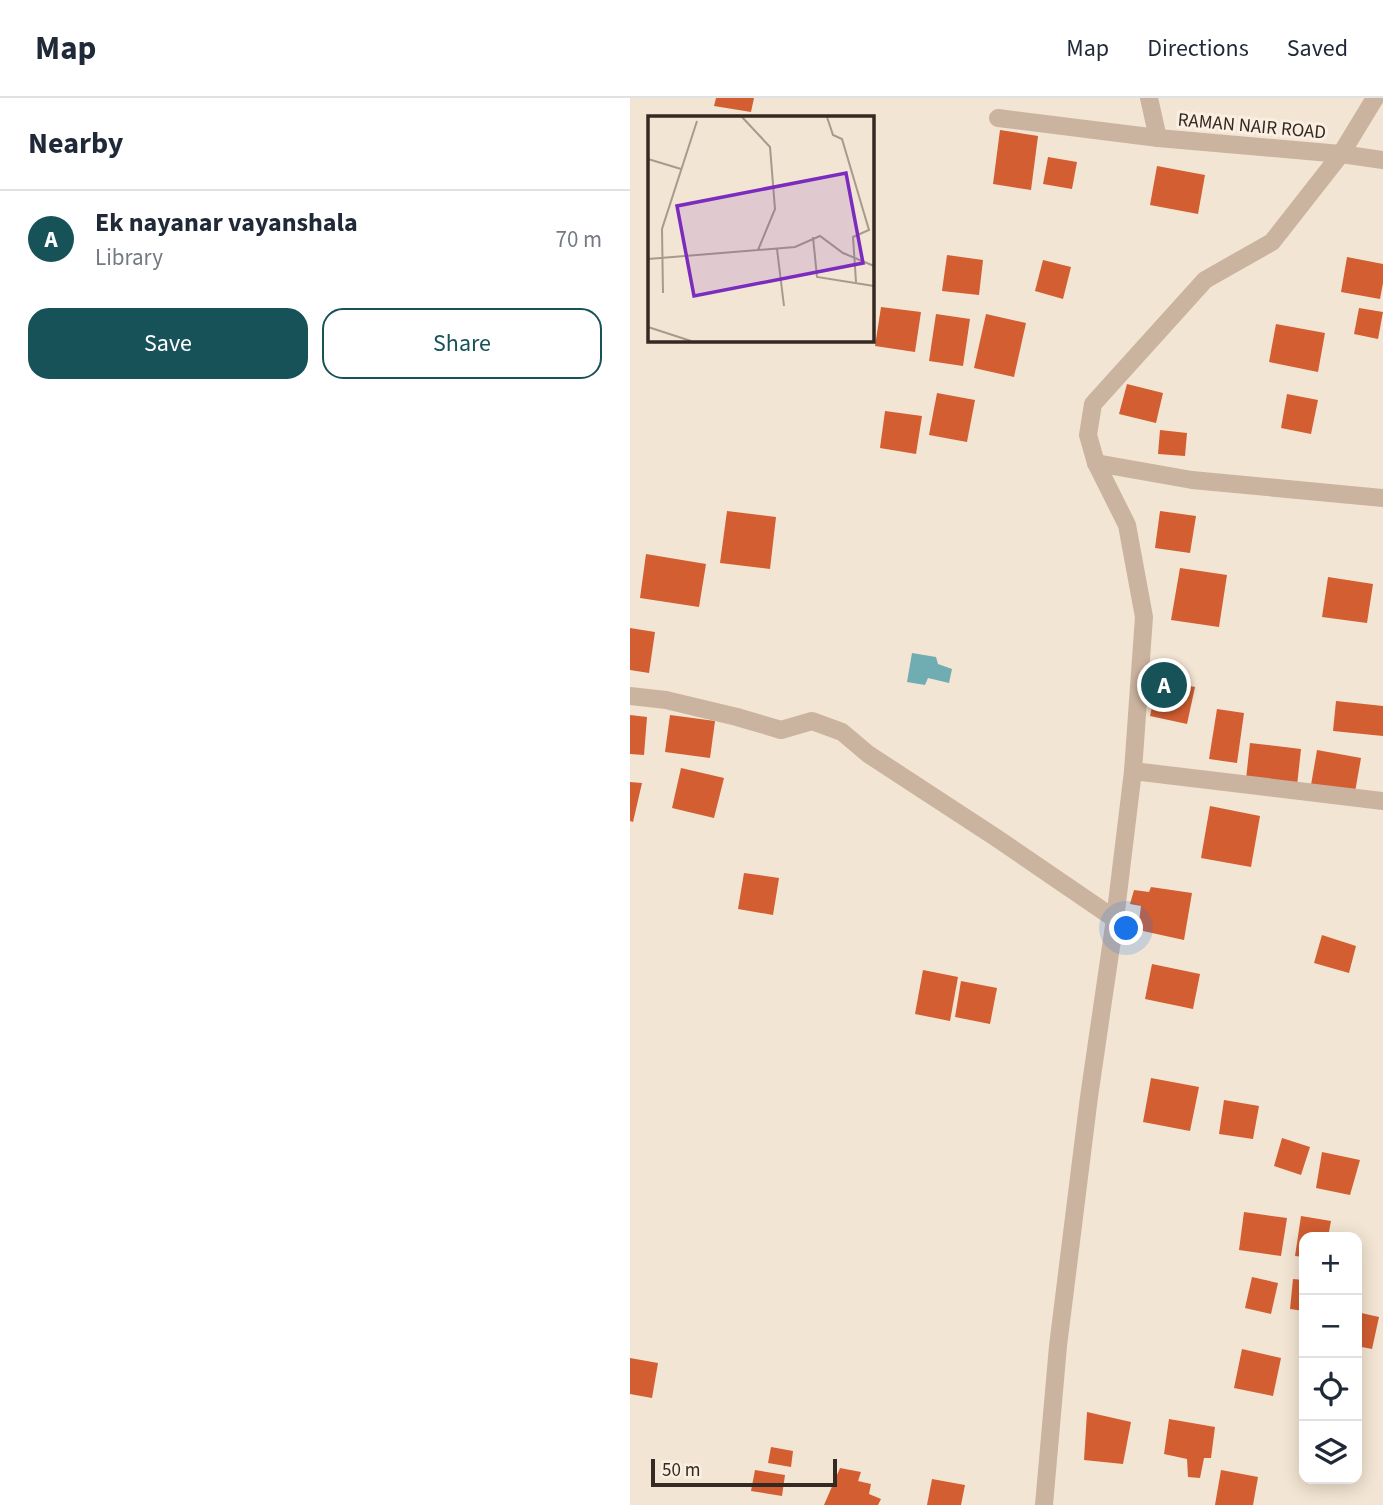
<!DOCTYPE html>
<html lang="en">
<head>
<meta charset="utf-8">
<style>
	body { margin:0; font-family:"Source Sans 3",sans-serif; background:#f6f6f7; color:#1f2937 }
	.controls { position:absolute; right:21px; bottom:21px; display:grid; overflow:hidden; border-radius:14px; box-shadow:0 4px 18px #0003 }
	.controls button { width:63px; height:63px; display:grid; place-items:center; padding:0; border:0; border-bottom:2px solid #e0e1e3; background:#fff; color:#1f2937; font:35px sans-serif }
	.scale { position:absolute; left:21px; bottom:18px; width:186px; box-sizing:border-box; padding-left:7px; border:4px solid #342923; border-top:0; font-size:19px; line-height:24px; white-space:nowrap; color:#342923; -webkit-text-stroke:5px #faefe0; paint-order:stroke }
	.you { position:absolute; left:497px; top:831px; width:24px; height:24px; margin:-18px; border:5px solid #fff; border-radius:50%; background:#1a73e8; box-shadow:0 0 0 10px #1a73e833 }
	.badge { display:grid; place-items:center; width:46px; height:46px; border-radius:50%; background:#165258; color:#fff; font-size:23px; font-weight:700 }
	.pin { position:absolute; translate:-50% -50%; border:4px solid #fff; box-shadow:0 2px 7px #0006 }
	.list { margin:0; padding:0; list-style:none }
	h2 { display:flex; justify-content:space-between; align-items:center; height:91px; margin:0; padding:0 28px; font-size:30px }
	h2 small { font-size:23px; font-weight:400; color:#747a83 }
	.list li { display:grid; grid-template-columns:46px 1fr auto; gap:21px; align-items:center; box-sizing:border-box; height:98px; padding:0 28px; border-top:2px solid #e0e1e3 }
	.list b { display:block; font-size:26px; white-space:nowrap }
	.list p { margin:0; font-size:23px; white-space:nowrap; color:#747a83 }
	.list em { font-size:23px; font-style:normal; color:#747a83 }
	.actions { display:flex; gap:14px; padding:21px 28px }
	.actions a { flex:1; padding:16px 0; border:2px solid #165258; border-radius:21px; text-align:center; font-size:24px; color:#165258 }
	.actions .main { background:#165258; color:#fff }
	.icon { flex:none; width:38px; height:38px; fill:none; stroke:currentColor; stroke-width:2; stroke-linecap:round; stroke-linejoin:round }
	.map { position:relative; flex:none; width:753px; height:1407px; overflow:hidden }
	header { display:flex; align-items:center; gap:42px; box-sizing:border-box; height:98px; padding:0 35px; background:#fff; border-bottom:2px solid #e0e1e3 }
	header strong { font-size:33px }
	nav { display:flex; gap:38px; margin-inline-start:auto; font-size:24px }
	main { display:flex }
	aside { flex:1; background:#fff }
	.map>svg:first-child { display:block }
	.water { fill:#70adb2 }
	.building { fill:#d25e32 }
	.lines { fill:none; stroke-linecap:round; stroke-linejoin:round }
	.street { stroke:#cbb49f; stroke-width:18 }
	.labels { text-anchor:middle; stroke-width:6; stroke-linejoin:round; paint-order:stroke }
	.street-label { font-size:19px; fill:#342923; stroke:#faefe0 }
	.inset-road { fill:none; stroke:#a79a8d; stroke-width:2 }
	.view { fill:#7b2cbf; fill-opacity:0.15; stroke:#7b2cbf; stroke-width:3.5 }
	.inset-edge { fill:none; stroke:#342923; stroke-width:3.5 }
</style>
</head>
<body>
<header>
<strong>Map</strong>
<nav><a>Map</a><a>Directions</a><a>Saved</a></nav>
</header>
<main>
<aside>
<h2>Nearby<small></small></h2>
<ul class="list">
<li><span class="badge">A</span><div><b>Ek nayanar vayanshala</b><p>Library</p></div><em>70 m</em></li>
</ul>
<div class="actions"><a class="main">Save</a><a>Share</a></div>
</aside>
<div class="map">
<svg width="753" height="1407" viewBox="0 0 753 1407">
	<rect width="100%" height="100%" fill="#f3e5d3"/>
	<polygon class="water" points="282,555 306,559 308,566 322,571 319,585 298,580 295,587 277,584"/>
	<g class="building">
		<polygon points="86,0 124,0 121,14 84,8"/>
		<polygon points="370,32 408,38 401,92 363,86"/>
		<polygon points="418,59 447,64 442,91 413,86"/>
		<polygon points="527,68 575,77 568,116 520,107"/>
		<polygon points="317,157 353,162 349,197 312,193"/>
		<polygon points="717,159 753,166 753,185 750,201 711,194"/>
		<polygon points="413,162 441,169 433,201 405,193"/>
		<polygon points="251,209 291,214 285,254 245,248"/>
		<polygon points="729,210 753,214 748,241 724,236"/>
		<polygon points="306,216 340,221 333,268 299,263"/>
		<polygon points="356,216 396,225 384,279 344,270"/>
		<polygon points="646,226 695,235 688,274 639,264"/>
		<polygon points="497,286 533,295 526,325 489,316"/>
		<polygon points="307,295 345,302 337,344 299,337"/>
		<polygon points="657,296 688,302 681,336 651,330"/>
		<polygon points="255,313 292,318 286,356 250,350"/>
		<polygon points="530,332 557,335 555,358 528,356"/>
		<polygon points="97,413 146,419 140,471 90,465"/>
		<polygon points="530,413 566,418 560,455 525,450"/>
		<polygon points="16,456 76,466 69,509 10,500"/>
		<polygon points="550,470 597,477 589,529 541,522"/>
		<polygon points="698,479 743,486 737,525 692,519"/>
		<polygon points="0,530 25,534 19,575 0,572"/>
		<polygon points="528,582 565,589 557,626 520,618"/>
		<polygon points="706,603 753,608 753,638 703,633"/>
		<polygon points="587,611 614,615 607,665 579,661"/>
		<polygon points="0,617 17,619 14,657 0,656"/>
		<polygon points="40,617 85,623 80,660 35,654"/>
		<polygon points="620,645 671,651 667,688 616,681"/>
		<polygon points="687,652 731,660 725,694 681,687"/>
		<polygon points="51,670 94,680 84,720 42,710"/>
		<polygon points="0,684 12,685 3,724 0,723"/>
		<polygon points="580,708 630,718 621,769 571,760"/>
		<polygon points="114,775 149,780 143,817 108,811"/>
		<polygon points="521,789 562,795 554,842 513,833 509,824 511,808 500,806 504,792 519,794"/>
		<polygon points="692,837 726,848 719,875 684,865"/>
		<polygon points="522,866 570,876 563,911 515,901"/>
		<polygon points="293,872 328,879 320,923 285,916"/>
		<polygon points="331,883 367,890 360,926 325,919"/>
		<polygon points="521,980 569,989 560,1033 513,1024"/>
		<polygon points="594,1002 629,1008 623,1041 589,1036"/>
		<polygon points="652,1040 680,1049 671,1077 644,1068"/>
		<polygon points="692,1054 730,1062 720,1097 686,1090"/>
		<polygon points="614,1114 657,1120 651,1158 609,1152"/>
		<polygon points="671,1118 701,1123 698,1139 674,1139 674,1159 665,1158"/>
		<polygon points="622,1179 648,1185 641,1216 615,1210"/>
		<polygon points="663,1181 674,1182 674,1213 660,1211"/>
		<polygon points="727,1214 749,1219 742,1251 727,1248"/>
		<polygon points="612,1251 651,1260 643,1298 604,1290"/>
		<polygon points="0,1260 28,1265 22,1300 0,1296"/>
		<polygon points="457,1314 501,1324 493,1366 454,1362"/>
		<polygon points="539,1321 585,1329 581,1360 574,1360 570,1380 558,1379 557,1361 534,1356"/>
		<polygon points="141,1349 163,1353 161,1369 138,1365"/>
		<polygon points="210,1370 231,1374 228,1383 241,1386 239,1396 251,1401 248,1407 194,1407"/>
		<polygon points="125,1372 155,1377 152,1398 121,1393"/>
		<polygon points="591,1372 628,1379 623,1407 585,1407"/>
		<polygon points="302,1381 335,1387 331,1407 297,1407"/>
	</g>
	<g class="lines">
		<g class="street">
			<polyline points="519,0 528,40 711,56 753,62"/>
			<polyline points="368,20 528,40"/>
			<polyline points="466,365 562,382 753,400"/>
			<polyline points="0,598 36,602 107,619 151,632 182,623 212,634 238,656 365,739 485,821"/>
			<polyline points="503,673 753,703"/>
			<polyline points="414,1407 428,1248 459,999 485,821 503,673 514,519 497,427 466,365 458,337 463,306 575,182 642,144 711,56 745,0"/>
		</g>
	</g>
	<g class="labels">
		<g class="street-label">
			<text transform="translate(622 27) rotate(5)" y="7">RAMAN NAIR ROAD</text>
		</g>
	</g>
	<g transform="translate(18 18)">
		<rect width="226" height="226" fill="#f3e5d3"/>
		<path class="inset-road" d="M94,1l28,30 5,62 -17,41M179,1l6,18 9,4 27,91 -16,7 3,45M0,43l33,10M165,121l4,40 57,9M129,133l7,57M0,143l147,-12 25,-11 23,17 31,13M15,177l-1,-64 35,-108M0,211l43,14"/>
		<path class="view" d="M198,57l17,90 -169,33 -17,-90z"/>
		<rect width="226" height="226" class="inset-edge"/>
	</g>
</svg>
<div class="controls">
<button>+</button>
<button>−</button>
<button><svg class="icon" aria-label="locate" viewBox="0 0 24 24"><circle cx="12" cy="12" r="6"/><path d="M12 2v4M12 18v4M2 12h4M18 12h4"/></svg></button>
<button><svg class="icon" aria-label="layers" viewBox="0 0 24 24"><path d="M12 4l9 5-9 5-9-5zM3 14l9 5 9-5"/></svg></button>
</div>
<div class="scale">50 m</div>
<div class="you"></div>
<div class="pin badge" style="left:534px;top:587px">A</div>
</div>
</main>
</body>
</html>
